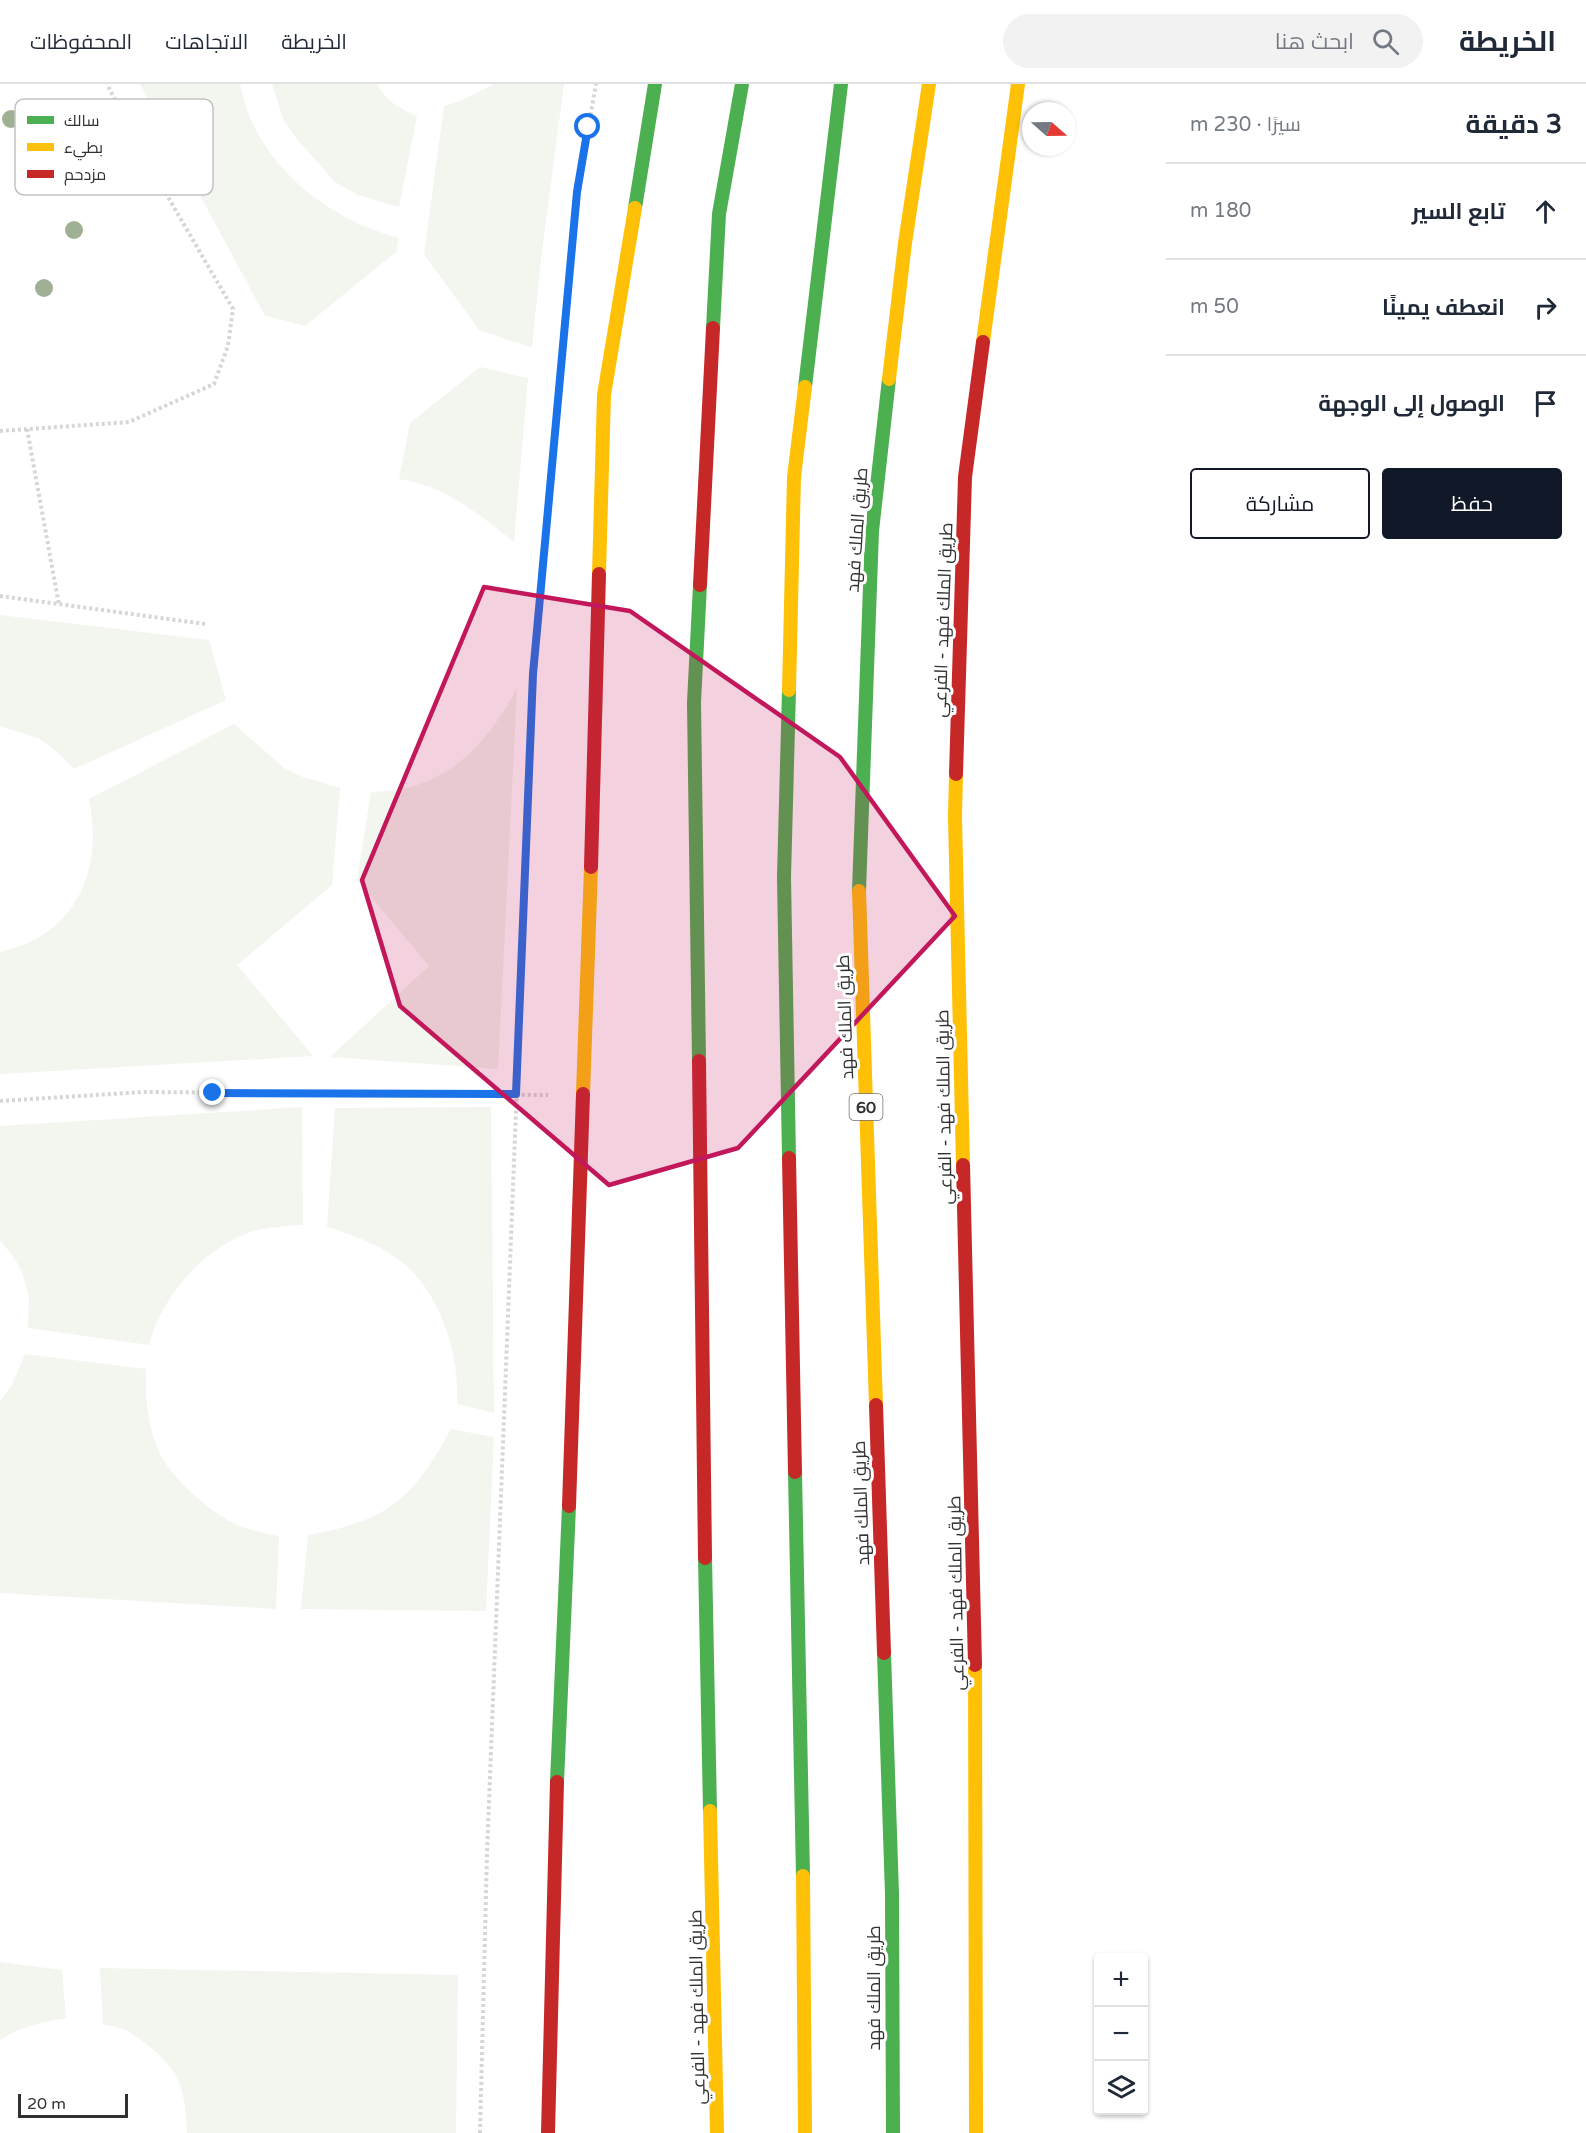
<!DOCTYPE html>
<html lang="ar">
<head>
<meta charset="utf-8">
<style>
	body { margin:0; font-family:"Varela Round",Cairo,sans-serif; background:#f2f2f3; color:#1f2937; direction:rtl }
	.controls { position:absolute; right:18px; bottom:18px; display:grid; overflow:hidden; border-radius:6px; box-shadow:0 2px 4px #0004 }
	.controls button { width:54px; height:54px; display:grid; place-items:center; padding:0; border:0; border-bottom:2px solid #e0e1e3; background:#fff; color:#1f2937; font:30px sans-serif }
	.compass { position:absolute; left:1022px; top:18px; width:54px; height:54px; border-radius:50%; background:#fff; box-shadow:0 2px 4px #0004; rotate:110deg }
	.scale { position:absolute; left:18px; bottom:15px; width:110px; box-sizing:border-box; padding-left:6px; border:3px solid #323232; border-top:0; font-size:16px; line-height:21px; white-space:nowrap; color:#323232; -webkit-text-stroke:4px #fff; paint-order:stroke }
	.stop { position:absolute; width:18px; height:18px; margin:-14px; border:4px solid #1a73e8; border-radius:50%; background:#fff }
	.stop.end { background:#1a73e8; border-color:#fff; box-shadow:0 2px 6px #0008 }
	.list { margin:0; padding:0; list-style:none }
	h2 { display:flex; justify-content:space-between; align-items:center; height:78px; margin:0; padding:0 24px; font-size:26px }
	h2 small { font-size:20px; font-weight:400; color:#747a83 }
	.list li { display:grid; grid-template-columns:39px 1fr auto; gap:18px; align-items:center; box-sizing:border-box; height:96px; padding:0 24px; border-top:2px solid #e0e1e3 }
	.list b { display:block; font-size:22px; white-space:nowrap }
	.list em { font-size:20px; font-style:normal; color:#747a83 }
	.actions { display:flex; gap:12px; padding:18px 24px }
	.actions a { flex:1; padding:14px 0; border:2px solid #111827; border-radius:6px; text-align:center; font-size:21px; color:#111827 }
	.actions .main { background:#111827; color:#fff }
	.icon { flex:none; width:33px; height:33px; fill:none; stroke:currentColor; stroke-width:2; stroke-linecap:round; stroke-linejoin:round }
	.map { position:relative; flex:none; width:1166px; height:2049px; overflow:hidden; direction:ltr }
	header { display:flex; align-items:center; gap:36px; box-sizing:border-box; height:84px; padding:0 30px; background:#fff; border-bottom:2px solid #e0e1e3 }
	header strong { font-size:28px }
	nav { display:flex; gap:33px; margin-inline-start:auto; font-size:21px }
	.search { width:420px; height:54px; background:#f2f2f3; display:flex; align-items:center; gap:15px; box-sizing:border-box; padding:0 21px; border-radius:33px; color:#747a83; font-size:22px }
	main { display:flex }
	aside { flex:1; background:#fff }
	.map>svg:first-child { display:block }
	.green { fill:#f2f6ee }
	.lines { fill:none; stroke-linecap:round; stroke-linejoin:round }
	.path { stroke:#d6d6d6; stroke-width:4; stroke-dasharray:3 3; stroke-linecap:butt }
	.fast { stroke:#4caf50; stroke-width:14 }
	.slow { stroke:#ffc107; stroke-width:14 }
	.jam { stroke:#c62828; stroke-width:14 }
	.tree { fill:#9fb094 }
	.route { stroke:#1a73e8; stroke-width:8 }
	.marked { fill:#c2185b; fill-opacity:0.2; stroke:#c2185b; stroke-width:4.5; stroke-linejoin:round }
	.labels { text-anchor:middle; stroke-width:6; stroke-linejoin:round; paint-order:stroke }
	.shield { fill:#fff; stroke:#707070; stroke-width:1.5 }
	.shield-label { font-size:16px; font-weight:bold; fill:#323232 }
	.street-label { font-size:18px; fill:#323232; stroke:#fff }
	.key { fill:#fff; stroke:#c2c2c2; stroke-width:1.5 }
	.key-label { font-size:16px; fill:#323232 }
</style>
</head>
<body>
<header>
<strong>الخريطة</strong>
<div class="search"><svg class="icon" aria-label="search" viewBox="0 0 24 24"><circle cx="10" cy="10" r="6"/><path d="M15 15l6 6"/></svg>ابحث هنا</div>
<nav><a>الخريطة</a><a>الاتجاهات</a><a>المحفوظات</a></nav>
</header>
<main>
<aside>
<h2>3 دقيقة<small>سيرًا · 230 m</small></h2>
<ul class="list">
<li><svg class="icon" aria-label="ahead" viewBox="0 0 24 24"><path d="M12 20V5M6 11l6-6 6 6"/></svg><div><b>تابع السير</b></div><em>180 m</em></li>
<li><svg class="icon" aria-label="right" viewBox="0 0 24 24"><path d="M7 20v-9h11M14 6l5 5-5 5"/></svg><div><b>انعطف يمينًا</b></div><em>50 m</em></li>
<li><svg class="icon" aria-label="arrive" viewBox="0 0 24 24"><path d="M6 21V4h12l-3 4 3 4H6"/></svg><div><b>الوصول إلى الوجهة</b></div></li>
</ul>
<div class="actions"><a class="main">حفظ</a><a>مشاركة</a></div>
</aside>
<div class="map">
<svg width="1166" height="2049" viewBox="0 0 1166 2049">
	<rect width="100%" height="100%" fill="#fff"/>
	<g class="green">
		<path d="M140,0h100c3,12 6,25 11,36 28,61 85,101 148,118l-3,14 -91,74 -40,-10z"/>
		<path d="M272,0h105c9,17 23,25 40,32l-18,91 -41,-12 -23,-13 -38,-43 -14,-20z"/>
		<polygon points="495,0 564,0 541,175 532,264 479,246 424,170 444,22 460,17"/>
		<path d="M480,283l48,11 -14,164c-34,-27 -70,-57 -115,-63l11,-56z"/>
		<polygon points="0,531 209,556 226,616 74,685 55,666 40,655 0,642"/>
		<path d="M517,604l-19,381 -168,-12 99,-91 -72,-86 14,-88c16,-1 31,-2 46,-7 47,-15 78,-55 100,-97z"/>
		<path d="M234,640l50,44 16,8 40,12 -8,97 -95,80 76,91 -313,18v-122c76,-16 104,-82 89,-153z"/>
		<path d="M302,1023l1,118c-20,1 -41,2 -60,10 -44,18 -82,64 -94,110l-121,-17 1,-29 -6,-24 -8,-16 -15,-19v-114z"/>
		<path d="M491,1023l3,306 -37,-9c3,-48 -16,-111 -55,-142 -22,-17 -48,-27 -75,-35l8,-119z"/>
		<path d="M25,1270l121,15c-1,27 1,53 11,78 10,27 48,61 74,75 15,8 32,11 48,14l-3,73 -276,-16v-192l12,-16z"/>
		<path d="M451,1345l43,8 -8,174 -185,-2 7,-74c79,-14 105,-35 143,-106z"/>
		<path d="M0,1878l62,8 4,48c-24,4 -46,9 -66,22z"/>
		<path d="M100,1884l358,7 -2,158h-269c-2,-44 -6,-62 -42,-90 -14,-11 -24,-17 -42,-18z"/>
	</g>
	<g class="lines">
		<g class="path">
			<polyline points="27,345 59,521"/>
			<polyline points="0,347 129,338 214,300 228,262 233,225 143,70 107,0"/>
			<polyline points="0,512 205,540"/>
			<polyline points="0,1017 143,1008 548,1011"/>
			<polyline points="480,2049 487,1770 533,590 577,108 596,0"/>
		</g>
		<g class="fast">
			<polyline points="635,124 655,0"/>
			<polyline points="713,244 719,130 742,0"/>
			<polyline points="805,303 841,0"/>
			<polyline points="789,606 784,793 789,1074"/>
			<polyline points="859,807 872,447 889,295"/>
			<polyline points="699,977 694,618 700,501"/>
			<polyline points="795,1388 803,1792"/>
			<polyline points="705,1474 710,1727"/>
			<polyline points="884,1569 892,1810 893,2049"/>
			<polyline points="557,1698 569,1422"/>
		</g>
		<g class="slow">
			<polyline points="983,258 1018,0"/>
			<polyline points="889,295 905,159 929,0"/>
			<polyline points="599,490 604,311 635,124"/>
			<polyline points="789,606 794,393 805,303"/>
			<polyline points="956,690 955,733 963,1081"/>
			<polyline points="859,807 876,1321"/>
			<polyline points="583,1010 591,783"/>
			<polyline points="975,1581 976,2049"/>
			<polyline points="710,1727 717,2049"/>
			<polyline points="803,1792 805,2049"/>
		</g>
		<g class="jam">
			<polyline points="700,501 713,244"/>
			<polyline points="956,690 965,393 983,258"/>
			<polyline points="591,783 599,490"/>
			<polyline points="699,977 705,1474"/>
			<polyline points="789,1074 795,1388"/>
			<polyline points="963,1081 975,1581"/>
			<polyline points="876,1321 884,1569"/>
			<polyline points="569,1422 583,1010"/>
			<polyline points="548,2049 557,1698"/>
		</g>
	</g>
	<g class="tree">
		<circle cx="11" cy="35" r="9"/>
		<circle cx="74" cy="146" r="9"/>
		<circle cx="44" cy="204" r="9"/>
	</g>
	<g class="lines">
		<polyline class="route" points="213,1009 516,1010 533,590 577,108 588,43"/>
	</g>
	<path class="marked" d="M484,503l146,24 210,146 115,159 -217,232 -129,37 -209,-179 -38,-126z"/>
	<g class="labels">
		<rect class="shield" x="849.5" y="1010" width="33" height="26" rx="4.5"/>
		<g class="shield-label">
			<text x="866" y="1029">60</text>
		</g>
		<g class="street-label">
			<text transform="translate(857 446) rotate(-86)" y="6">طريق الملك فهد</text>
			<text transform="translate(943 536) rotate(-88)" y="6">طريق الملك فهد - الفرعي</text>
			<text transform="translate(845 933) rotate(-92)" y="6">طريق الملك فهد</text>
			<text transform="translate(944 1023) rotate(-91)" y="6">طريق الملك فهد - الفرعي</text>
			<text transform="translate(861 1419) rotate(-92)" y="6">طريق الملك فهد</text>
			<text transform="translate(956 1509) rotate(-91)" y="6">طريق الملك فهد - الفرعي</text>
			<text transform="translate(874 1904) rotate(-90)" y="6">طريق الملك فهد</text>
			<text transform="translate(697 1923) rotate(-91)" y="6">طريق الملك فهد - الفرعي</text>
		</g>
	</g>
	<rect x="15" y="15" width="198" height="96" rx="9" class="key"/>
	<rect x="27" y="32" width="27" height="8" fill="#4caf50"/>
	<rect x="27" y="59" width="27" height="8" fill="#ffc107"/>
	<rect x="27" y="86" width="27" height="8" fill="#c62828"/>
	<g class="key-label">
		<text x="64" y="42">سالك</text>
		<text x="64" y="69">بطيء</text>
		<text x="64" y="96">مزدحم</text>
	</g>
</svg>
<div class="controls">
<button>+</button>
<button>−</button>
<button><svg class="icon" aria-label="layers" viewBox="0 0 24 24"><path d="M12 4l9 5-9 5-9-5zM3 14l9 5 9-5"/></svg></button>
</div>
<svg class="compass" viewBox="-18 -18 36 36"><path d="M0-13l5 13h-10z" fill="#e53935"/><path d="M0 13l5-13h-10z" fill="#747a83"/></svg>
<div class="scale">20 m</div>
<div class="stop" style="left:588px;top:43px"></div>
<div class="stop end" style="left:213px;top:1009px"></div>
</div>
</main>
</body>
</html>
